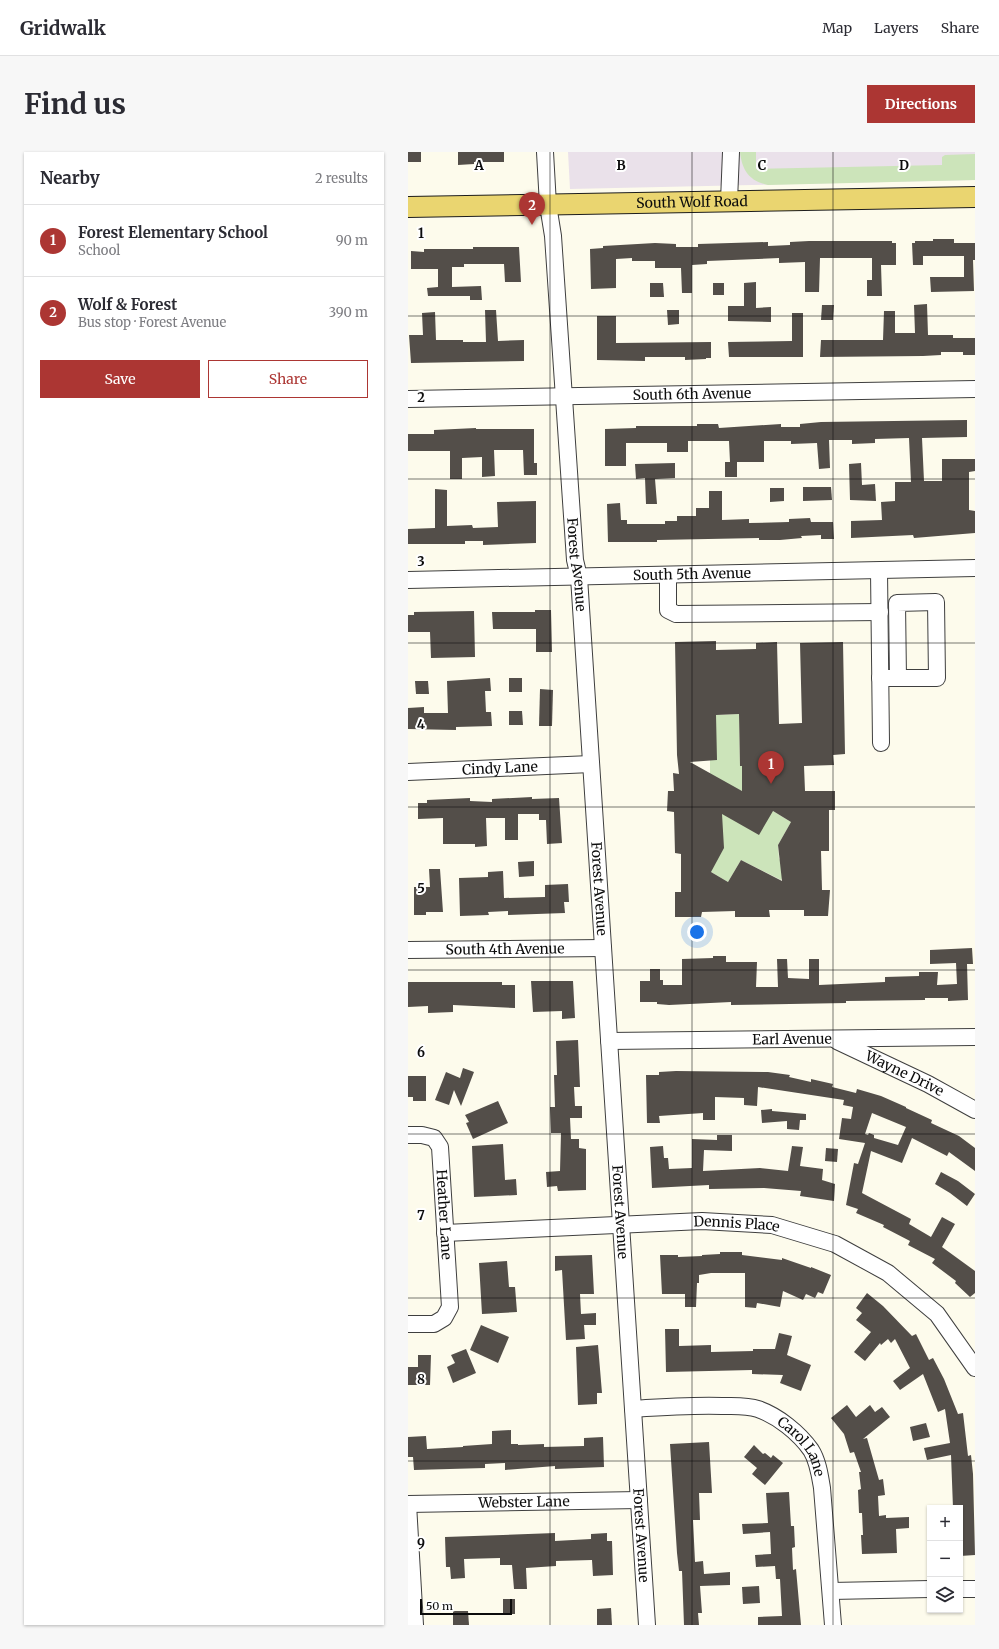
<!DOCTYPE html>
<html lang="en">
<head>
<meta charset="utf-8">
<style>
	body { margin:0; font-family:Merriweather,serif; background:#f7f7f7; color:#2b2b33 }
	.controls { position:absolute; right:12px; bottom:12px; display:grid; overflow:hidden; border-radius:0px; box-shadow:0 1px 3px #0004 }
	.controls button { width:36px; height:36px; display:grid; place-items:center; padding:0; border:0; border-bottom:1px solid #e1e1e2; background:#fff; color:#2b2b33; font:20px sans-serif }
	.scale { position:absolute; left:12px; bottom:10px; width:92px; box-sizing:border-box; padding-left:4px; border:2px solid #0c0c0c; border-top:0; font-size:11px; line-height:14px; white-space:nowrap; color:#0c0c0c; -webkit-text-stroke:3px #fff; paint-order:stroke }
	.you { position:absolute; left:289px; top:780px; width:14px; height:14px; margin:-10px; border:3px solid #fff; border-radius:50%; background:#1a73e8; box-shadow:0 0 0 6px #1a73e833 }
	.badge { display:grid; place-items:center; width:26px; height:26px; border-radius:50%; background:#ac3633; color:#fff; font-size:13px; font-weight:700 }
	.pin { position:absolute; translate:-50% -33px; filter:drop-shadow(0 1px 2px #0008) }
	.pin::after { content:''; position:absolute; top:21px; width:14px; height:12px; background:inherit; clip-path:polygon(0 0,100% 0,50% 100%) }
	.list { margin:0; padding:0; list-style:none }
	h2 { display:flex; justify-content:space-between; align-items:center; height:52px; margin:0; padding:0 16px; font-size:17px }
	h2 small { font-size:13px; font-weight:400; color:#7c7c81 }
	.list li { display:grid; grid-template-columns:26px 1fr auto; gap:12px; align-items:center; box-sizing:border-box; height:72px; padding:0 16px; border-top:1px solid #e1e1e2 }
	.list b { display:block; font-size:15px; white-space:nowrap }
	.list p { margin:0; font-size:13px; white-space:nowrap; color:#7c7c81 }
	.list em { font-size:13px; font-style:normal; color:#7c7c81 }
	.actions { display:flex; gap:8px; padding:12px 16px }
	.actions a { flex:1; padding:9px 0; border:1px solid #ac3633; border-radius:0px; text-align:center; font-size:14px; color:#ac3633 }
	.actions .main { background:#ac3633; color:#fff }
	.icon { flex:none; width:22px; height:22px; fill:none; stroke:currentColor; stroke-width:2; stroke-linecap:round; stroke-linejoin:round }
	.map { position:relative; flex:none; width:567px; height:1473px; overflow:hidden; border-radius:0px }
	header { display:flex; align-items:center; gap:24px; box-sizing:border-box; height:56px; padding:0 20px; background:#fff; border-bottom:1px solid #e1e1e2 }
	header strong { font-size:19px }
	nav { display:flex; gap:22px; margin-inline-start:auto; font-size:14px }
	.intro { display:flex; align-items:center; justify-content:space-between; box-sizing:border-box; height:96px; padding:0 24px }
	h1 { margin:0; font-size:28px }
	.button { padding:10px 18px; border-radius:0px; background:#ac3633; color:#fff; font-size:14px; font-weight:700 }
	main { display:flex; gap:24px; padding:0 24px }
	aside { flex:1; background:#fff; border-radius:0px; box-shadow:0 1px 3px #0004 }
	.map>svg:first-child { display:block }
	.industrial { fill:#eae1ea }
	.green { fill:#cce4ba }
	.building { fill:#534e49; fill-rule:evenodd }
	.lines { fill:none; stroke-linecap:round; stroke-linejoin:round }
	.minor-casing { stroke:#3f3f3f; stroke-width:18 }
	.major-casing { stroke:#1d1d1d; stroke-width:22 }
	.minor { stroke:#fff; stroke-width:16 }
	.major { stroke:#ead570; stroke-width:20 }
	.grid { fill:none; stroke:#0c0c0c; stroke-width:1; stroke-opacity:0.55 }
	.labels { text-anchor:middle; stroke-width:4; stroke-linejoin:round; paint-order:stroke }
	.street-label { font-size:14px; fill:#0c0c0c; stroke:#fff }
	.grid-label { font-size:13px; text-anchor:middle; font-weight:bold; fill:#0c0c0c; stroke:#fff; stroke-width:4; stroke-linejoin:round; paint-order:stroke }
</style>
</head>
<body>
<header>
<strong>Gridwalk</strong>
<nav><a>Map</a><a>Layers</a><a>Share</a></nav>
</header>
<div class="intro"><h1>Find us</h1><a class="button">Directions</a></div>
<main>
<aside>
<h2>Nearby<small>2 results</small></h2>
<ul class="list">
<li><span class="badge">1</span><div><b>Forest Elementary School</b><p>School</p></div><em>90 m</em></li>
<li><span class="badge">2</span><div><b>Wolf &amp; Forest</b><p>Bus stop · Forest Avenue</p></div><em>390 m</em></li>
</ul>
<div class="actions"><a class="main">Save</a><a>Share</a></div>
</aside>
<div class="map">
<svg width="567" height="1473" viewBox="0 0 567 1473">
	<rect width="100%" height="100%" fill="#fdfbec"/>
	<polygon class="industrial" points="160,0 567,0 567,28 162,37"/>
	<g class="green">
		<path d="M332,0h16v17l186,-4v-8l3,-2 30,-1v26l-207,5c-19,-4 -26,-15 -28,-33z"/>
		<polygon points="331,562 332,613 334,614 334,639 302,625 302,608 308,563"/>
		<polygon points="365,659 383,670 370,693 371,707 381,713 373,728 333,708 320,730 303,720 313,661"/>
	</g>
	<g class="building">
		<rect x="0" y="0" width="13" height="10"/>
		<polygon points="50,0 96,0 96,10 66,10 66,12 50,13"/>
		<polygon points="525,87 546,87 546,91 567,91 567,108 565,108 566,139 523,140 522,125 556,125 556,104 515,104 515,113 505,113 504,91 507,91 507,89 525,89"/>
		<polygon points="401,89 484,89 484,91 488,91 488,113 473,113 474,144 459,144 459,128 464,128 464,106 412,106 411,140 397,140 397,110 371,111 371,106 299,109 299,112 284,113 284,141 274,141 273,116 247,116 247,109 224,109 224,106 208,107 208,136 183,137 182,97 195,96 195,94 247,91 268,92 268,95 290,95 290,92 360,90 360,94 382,93 382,90"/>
		<polygon points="65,95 111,95 113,130 97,130 96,112 56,112 56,115 44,115 44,135 73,134 74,148 62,148 62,144 20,144 19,136 30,135 30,117 3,117 3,99 16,100 16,97 65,97"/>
		<polygon points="348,130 348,156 363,155 363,170 320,169 320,154 336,154 336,131"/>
		<polygon points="242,131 255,131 256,145 242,145"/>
		<rect x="305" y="131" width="11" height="12"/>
		<polygon points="519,152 520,183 545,183 545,186 567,186 567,203 555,203 555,200 533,200 533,203 515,204 412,205 413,188 475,188 476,159 487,159 487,181 507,181 506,153"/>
		<polygon points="414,153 426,153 425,168 413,168"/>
		<polygon points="77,158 88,158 90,189 116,188 116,209 3,211 1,183 15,183 14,161 27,160 28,188 55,188 55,190 78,190"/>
		<polygon points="259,158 271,158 271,172 260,173"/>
		<polygon points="384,161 395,161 395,205 321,205 320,190 384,189"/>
		<polygon points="189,164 208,164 208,191 303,190 303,206 298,206 298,207 277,208 277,205 237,205 237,209 189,208"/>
		<polygon points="559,268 559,285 514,286 516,329 534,329 534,307 567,307 567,319 561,320 561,358 567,359 567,381 506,386 505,383 443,386 443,369 474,368 473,350 487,349 487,330 503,330 501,286 467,287 467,291 444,292 444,288 421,288 422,316 411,317 409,291 383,292 383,289 356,289 356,310 329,310 329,325 317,325 317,310 322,310 321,289 280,289 280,300 259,300 259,291 218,291 218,314 197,314 197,277 228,276 228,274 289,274 289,272 310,272 311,276 373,272 373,275 392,275 392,272 413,270"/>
		<polygon points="68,276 68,277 126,277 126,311 129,311 129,323 116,323 115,298 86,298 87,324 74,325 74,305 54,306 54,327 42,327 42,299 0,299 0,282 26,282 26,278"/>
		<polygon points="267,311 267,326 247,327 249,352 238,352 237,326 228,327 227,312"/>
		<polygon points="453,311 454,333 467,332 468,349 442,348 441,312"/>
		<polygon points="395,335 423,335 424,348 395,349"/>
		<polygon points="362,336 376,336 376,349 362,350"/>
		<polygon points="27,337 39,338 39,374 64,373 65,376 90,375 89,350 128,349 128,391 75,393 75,389 57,389 57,392 0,392 0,377 27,376"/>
		<polygon points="301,339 314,339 314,368 341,367 341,371 381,370 381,367 402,366 403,370 425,370 426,387 413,387 413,383 393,384 394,386 372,388 351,388 351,386 249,388 249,390 200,390 199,352 212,351 213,368 219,368 219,372 257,372 257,369 269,369 269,364 288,364 288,356 301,356"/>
		<polygon points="127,458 143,458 144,500 128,500 128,477 85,477 84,460 127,460"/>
		<polygon points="66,459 67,505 23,506 22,480 0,480 0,463 6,463 6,460"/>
		<path d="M308,489v9l40,-1v-6l21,-1 2,82 23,-1 -2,-80 43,-1 2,112 -12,1 1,10 -30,1 1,25h30v19h-6v41h-8l1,39h8l-2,26h-24v-6h-35l1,7h-35v-6l-33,1 -1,5h-26v-25h6v-38l-6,-1 -1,-41 -7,-1 1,-20h6l-1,-18 6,1 -2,-19 -2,-113zM331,562l1,52h2v25l-52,-29 27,-2 -1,-45zM365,659l18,11 -13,23 4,36 -41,-21 -13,22 -17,-10 13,-24 -2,-34 37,21z"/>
		<polygon points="82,526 83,539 77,539 78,560 83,560 84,574 48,575 48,578 0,577 0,556 16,555 16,561 40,561 39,529"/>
		<rect x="101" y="526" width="13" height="14"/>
		<polygon points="7,529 20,529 21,542 8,542"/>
		<polygon points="132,537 145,538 144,574 131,574"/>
		<polygon points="101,559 114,559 115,573 101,573"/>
		<polygon points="124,645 124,647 151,646 154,691 139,692 138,668 131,668 131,662 110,662 110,688 97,688 97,666 78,666 79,694 67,695 67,692 35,692 35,666 10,667 10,651 19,651 19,648 62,646 62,649 84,650 84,647"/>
		<polygon points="126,709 126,724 111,725 110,710"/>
		<polygon points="21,717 32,717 35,760 18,760 18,763 6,763 6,735 22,735"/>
		<polygon points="95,719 96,746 137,745 137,733 160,732 161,750 156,750 157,761 100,763 100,759 80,760 81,763 52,764 51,726 80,725 80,720"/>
		<polygon points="564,796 565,812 559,812 560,848 540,849 540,846 517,846 517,848 438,849 438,851 323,853 323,850 261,853 249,852 249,850 232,850 232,829 242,829 242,817 252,817 252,828 255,828 255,833 274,833 274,807 305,806 305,804 318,804 318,810 349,810 348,835 370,835 369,807 379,807 380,826 401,827 401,807 411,807 411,833 477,830 477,825 511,824 511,820 530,820 529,833 549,832 548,811 522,812 522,798"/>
		<polygon points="123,829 165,829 167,866 154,867 154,859 125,860"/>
		<polygon points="0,830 94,830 94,833 107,833 107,856 45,853 45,860 20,861 20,854 0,855"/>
		<polygon points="170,888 172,935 166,935 167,954 174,954 174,966 162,966 163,987 171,987 171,996 178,997 178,1038 150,1039 149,1034 139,1035 138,1020 152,1019 153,981 143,981 142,955 147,955 146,923 149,923 148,889"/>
		<polygon points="55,916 66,920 53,954 46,938 41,953 27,948 38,920 52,926"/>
		<path d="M268,919l92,1 22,3 -1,2 22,5v-3l22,5 -1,3 24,6 1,-4 24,7 25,11v1l26,12 -1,3 28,13 16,12v23l-26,-19 -2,4 -35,-18 -10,25 -31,-12 -9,42 49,26 -2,5 22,13 11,-20 13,7 -13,23 33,24v22l-5,4 -15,-14 1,-2 -24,-18 3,-4 -27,-14 2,-4 -27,-14 1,-2 -28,-12 2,-4 -12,-4 8,-42 4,1 7,-21 -26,-4 3,-21 9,1 2,-12 -10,-2 1,-5 -86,-13 -1,19 -13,-1v-7l-29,-1v23h-12v-7l-44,3 1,7h-13l-1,-48h13v-3zM464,961l34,14 -8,18 -24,-7v-3l-5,-2 -1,2 -3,-1z"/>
		<polygon points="0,924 18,924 18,949 5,949 5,945 0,945"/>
		<polygon points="90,949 100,971 65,987 58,971 61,970 57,963"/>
		<polygon points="364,957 364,959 398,962 398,968 392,968 391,978 379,977 379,969 354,971 353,958"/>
		<polygon points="309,983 324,983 324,999 296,998 295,1019 352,1016 380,1019 384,994 395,995 392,1014 415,1017 414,1028 427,1032 426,1049 392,1044 393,1039 356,1036 301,1037 301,1033 244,1036 242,995 255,994 256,1006 260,1006 261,1017 284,1016 284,987 309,988"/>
		<polygon points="95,992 97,1028 108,1027 109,1043 66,1045 64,994"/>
		<polygon points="418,996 430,997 429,1010 417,1009"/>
		<polygon points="533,1020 550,1029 567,1042 559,1054 542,1041 527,1032"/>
		<polygon points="312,1100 334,1100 334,1103 374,1108 374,1106 403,1116 403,1115 423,1123 415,1142 410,1140 407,1146 398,1142 395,1148 375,1139 372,1155 349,1151 348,1156 337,1155 337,1121 303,1121 291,1123 291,1131 289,1131 288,1155 277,1155 277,1142 254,1142 252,1103 270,1103 270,1105 294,1104 294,1103 312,1102"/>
		<polygon points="184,1103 186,1142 172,1142 173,1162 188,1161 188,1173 176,1173 177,1187 158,1188 154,1118 147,1119 147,1104"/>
		<polygon points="99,1109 101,1135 107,1135 109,1160 74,1162 71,1111"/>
		<polygon points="459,1141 475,1154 504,1184 508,1182 521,1208 525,1206 536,1227 550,1262 555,1261 560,1304 563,1303 565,1322 567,1403 552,1404 552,1356 545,1356 543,1303 519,1308 516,1296 542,1291 537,1257 530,1260 515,1222 492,1238 485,1229 502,1216 487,1187 483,1191 480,1187 473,1193 472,1191 457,1209 446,1200 463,1180 448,1168 454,1161 448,1156"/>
		<polygon points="73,1173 101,1185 90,1211 62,1198"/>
		<polygon points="257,1177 271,1177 271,1194 303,1193 303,1200 345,1199 345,1197 367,1197 371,1181 384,1184 379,1203 403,1213 393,1239 372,1231 375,1223 344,1222 344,1218 258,1220"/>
		<polygon points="190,1193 194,1241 189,1241 189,1252 170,1253 168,1195"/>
		<polygon points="58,1197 68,1221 45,1231 39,1215 47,1211 43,1203"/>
		<polygon points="10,1203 23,1203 22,1233 0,1233 0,1215 10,1215"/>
		<polygon points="439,1253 448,1265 462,1253 467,1260 474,1255 482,1265 455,1287 459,1286 471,1328 475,1327 477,1343 470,1344 471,1364 478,1363 478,1366 501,1365 501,1376 488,1377 489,1401 454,1402 453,1383 455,1383 454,1361 451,1361 450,1338 453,1337 451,1320 453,1320 446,1300 442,1301 436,1282 423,1266"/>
		<polygon points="518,1271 522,1285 505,1289 502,1275"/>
		<polygon points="103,1278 103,1292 110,1292 110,1293 136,1292 136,1295 176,1294 176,1286 195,1285 196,1315 147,1317 147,1314 97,1318 97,1311 77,1312 77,1316 6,1318 5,1305 0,1305 0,1285 18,1284 19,1297 55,1295 55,1294 84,1292 84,1279"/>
		<polygon points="301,1290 304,1341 291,1341 292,1368 285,1368 287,1410 295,1409 296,1422 322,1420 322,1433 292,1434 294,1461 290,1461 291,1473 276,1473 274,1419 271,1419 269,1401 262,1292"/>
		<polygon points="346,1293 355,1302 357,1301 363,1306 365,1303 375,1311 357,1333 344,1322 349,1316 336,1305"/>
		<polygon points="381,1340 383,1374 386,1374 387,1395 384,1396 385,1418 388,1417 393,1473 350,1473 350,1465 374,1464 372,1427 368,1427 367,1414 348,1415 347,1403 363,1402 362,1380 335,1382 334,1372 360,1371 358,1341"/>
		<polygon points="147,1381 147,1389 183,1387 183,1382 199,1381 199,1389 204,1389 205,1423 185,1424 184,1408 148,1409 148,1414 118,1416 119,1437 106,1437 104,1413 92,1413 92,1406 56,1407 57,1426 43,1427 42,1415 38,1415 37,1385"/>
		<polygon points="351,1434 352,1451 335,1452 334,1435"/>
		<rect x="95" y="1447" width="12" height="15"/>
		<polygon points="203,1456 204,1473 189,1473 189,1457"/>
		<polygon points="45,1459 60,1459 61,1473 45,1473"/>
	</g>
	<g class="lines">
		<g class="minor-casing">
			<g id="minor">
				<path id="s1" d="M137,0l3,53 5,31 22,324 4,17 68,1048"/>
				<polyline points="321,49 323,0"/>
				<path id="s2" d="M0,247l567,-10"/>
				<polyline points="471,419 473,591"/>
				<polyline points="260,423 260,458 268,462 472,460"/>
				<path id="s3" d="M0,428l567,-12"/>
				<polyline points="472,526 529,526 528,450 489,451 490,526"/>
				<path id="s4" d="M0,620l183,-8"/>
				<path id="s5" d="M0,798l195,-2"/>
				<path id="s6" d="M201,889l366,-4"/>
				<path id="s7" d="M429,889l91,43 47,26"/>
				<path id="s8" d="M0,983h14l12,3 6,9 10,160 -6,11 -10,6h-26"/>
				<path id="s9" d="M37,1081l257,-12 70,4 63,19 53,29 49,41 38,54"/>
				<path id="s10" d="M225,1257c30,-2 59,-4 89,-3 11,0 25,-1 36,3 20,7 41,24 53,41 7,11 9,26 11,38l11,137"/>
				<path id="s11" d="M0,1352l231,-4"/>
				<polyline points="0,1352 7,1473"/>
				<polyline points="552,1437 567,1437"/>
				<polyline points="423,1439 522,1437"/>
			</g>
		</g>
		<g class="major-casing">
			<g id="major">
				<path id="s12" d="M0,55l567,-10"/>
			</g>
		</g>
		<use href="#minor" class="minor"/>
		<use href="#major" class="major"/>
	</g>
	<path class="grid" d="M142,0v1473M284,0v1473M425,0v1473M0,164h567M0,327h567M0,491h567M0,655h567M0,818h567M0,982h567M0,1146h567M0,1309h567"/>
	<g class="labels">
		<g class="street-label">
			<text dy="5" stroke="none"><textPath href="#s12" startOffset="284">South Wolf Road</textPath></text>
			<text dy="5" stroke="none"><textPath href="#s2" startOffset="284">South 6th Avenue</textPath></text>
			<text dy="5" stroke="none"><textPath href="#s1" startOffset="414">Forest Avenue</textPath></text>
			<text dy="5" stroke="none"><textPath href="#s3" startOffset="284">South 5th Avenue</textPath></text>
			<text dy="5" stroke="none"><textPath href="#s4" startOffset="92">Cindy Lane</textPath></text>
			<text dy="5" stroke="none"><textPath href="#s1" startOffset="739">Forest Avenue</textPath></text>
			<text dy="5" stroke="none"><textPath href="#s5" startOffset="97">South 4th Avenue</textPath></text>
			<text dy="5" stroke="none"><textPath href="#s6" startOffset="183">Earl Avenue</textPath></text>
			<text dy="5" stroke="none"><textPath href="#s7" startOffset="75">Wayne Drive</textPath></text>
			<text dy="5" stroke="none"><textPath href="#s1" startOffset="1063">Forest Avenue</textPath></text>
			<text dy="5" stroke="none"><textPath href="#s8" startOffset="105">Heather Lane</textPath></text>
			<text dy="5" stroke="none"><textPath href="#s9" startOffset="292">Dennis Place</textPath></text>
			<text dy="5" stroke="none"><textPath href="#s10" startOffset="185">Carol Lane</textPath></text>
			<text dy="5" stroke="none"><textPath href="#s11" startOffset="116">Webster Lane</textPath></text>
			<text dy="5" stroke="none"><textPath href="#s1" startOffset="1387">Forest Avenue</textPath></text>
		</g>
	</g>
	<g class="grid-label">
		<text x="71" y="18">A</text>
		<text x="213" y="18">B</text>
		<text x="354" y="18">C</text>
		<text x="496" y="18">D</text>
		<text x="13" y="86">1</text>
		<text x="13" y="250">2</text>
		<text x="13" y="414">3</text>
		<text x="13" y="577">4</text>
		<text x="13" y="741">5</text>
		<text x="13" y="905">6</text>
		<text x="13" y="1068">7</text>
		<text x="13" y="1232">8</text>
		<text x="13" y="1396">9</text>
	</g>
</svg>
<div class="controls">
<button>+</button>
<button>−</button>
<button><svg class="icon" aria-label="layers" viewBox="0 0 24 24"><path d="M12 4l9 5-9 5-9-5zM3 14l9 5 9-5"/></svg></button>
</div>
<div class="scale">50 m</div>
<div class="you"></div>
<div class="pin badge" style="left:363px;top:632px">1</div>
<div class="pin badge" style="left:124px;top:73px">2</div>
</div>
</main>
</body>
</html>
